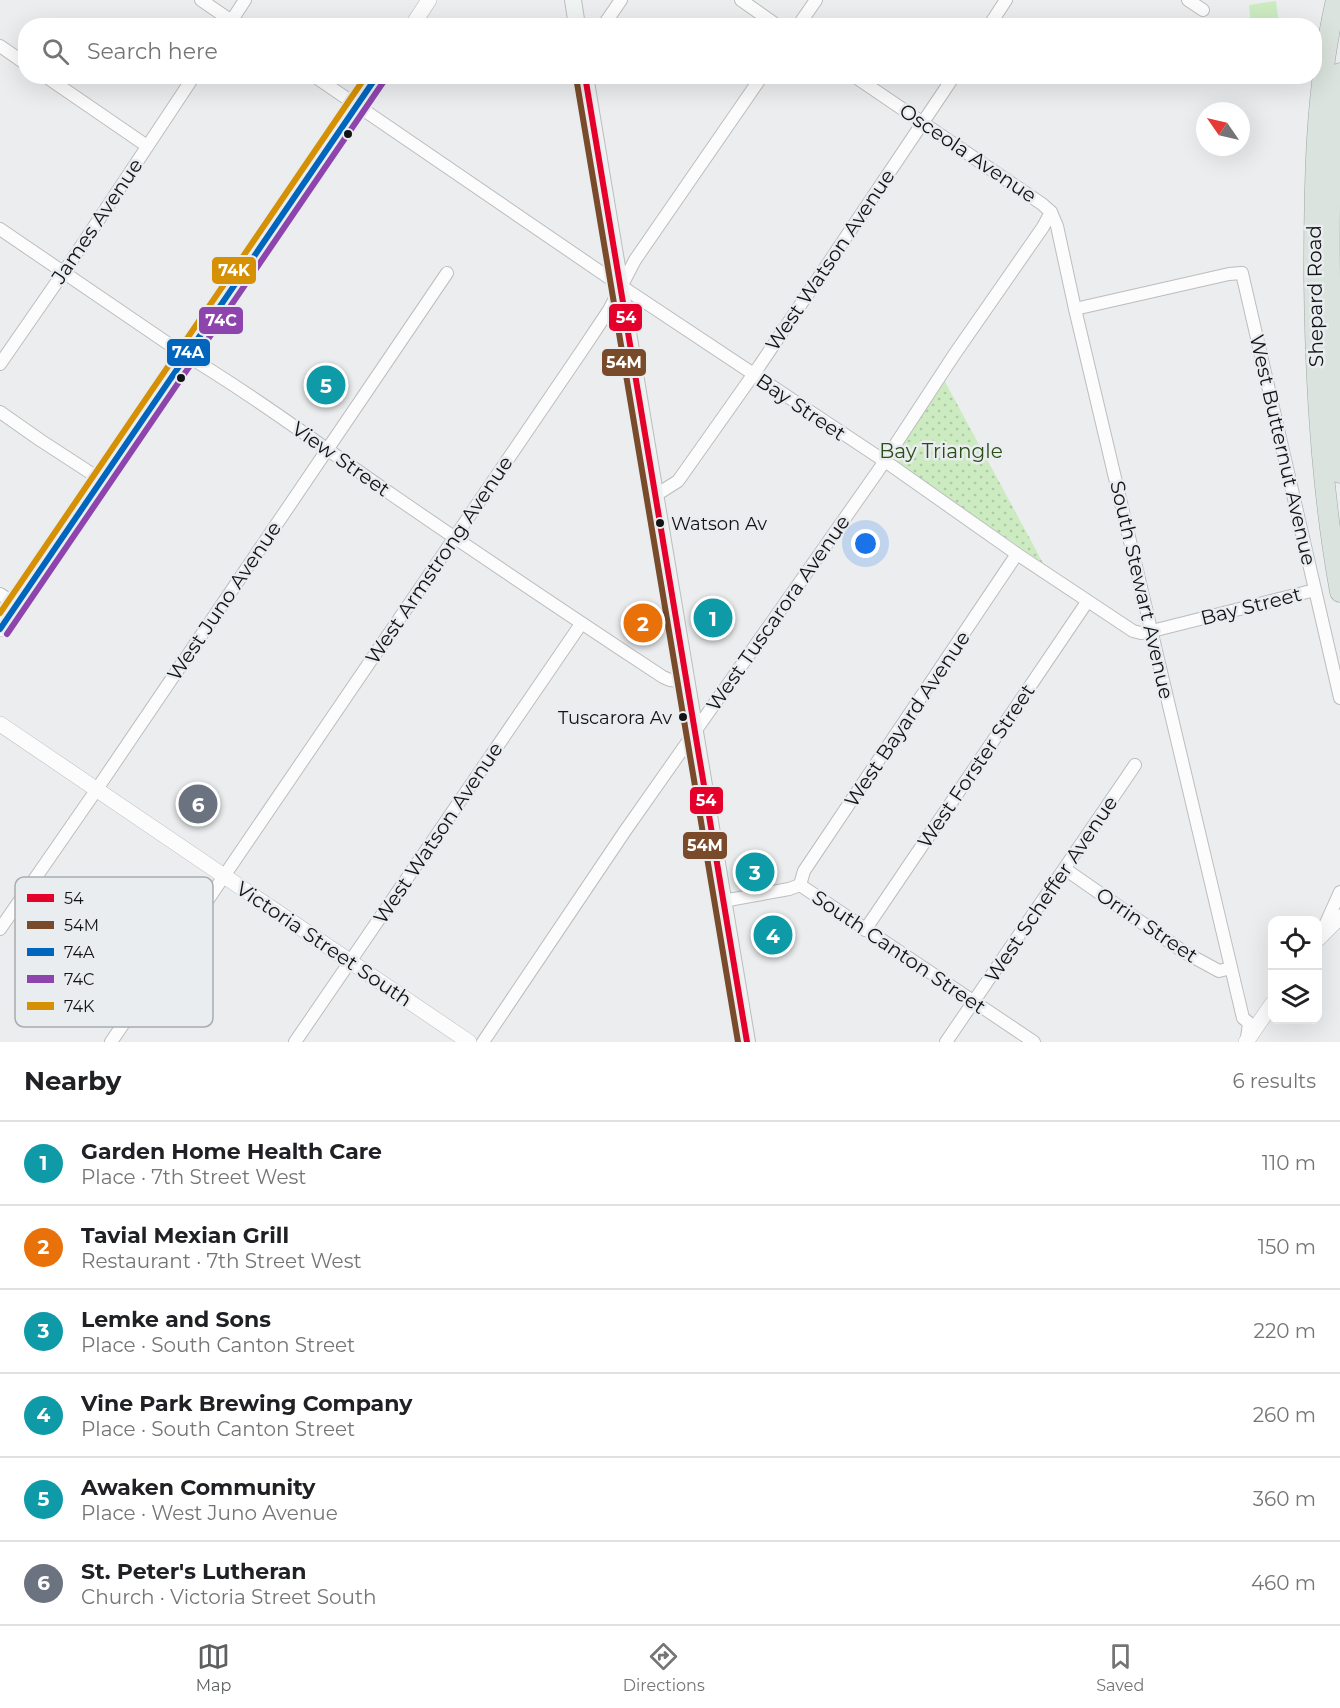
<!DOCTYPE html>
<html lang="en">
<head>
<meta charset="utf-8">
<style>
	body { margin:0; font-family:Montserrat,sans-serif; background:#f6f6f6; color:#202124 }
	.controls { position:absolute; right:18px; bottom:18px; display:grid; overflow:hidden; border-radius:12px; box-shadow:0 6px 24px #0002 }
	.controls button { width:54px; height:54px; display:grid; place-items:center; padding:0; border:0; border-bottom:2px solid #e0e0e0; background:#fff; color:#202124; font:30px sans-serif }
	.compass { position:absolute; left:1196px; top:102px; width:54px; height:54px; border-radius:50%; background:#fff; box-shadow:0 6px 24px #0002; rotate:304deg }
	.you { position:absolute; left:866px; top:544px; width:21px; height:21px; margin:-15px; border:4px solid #fff; border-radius:50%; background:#1a73e8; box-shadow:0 0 0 9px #1a73e833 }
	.badge { display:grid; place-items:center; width:39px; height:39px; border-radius:50%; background:#5e5f61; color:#fff; font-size:20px; font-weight:700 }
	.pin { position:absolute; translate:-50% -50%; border:3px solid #fff; box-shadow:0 2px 6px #0006 }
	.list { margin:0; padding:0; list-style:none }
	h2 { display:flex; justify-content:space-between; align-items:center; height:78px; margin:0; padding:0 24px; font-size:26px }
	h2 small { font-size:20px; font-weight:400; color:#757577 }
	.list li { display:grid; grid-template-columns:39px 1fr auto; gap:18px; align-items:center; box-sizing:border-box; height:84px; padding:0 24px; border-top:2px solid #e0e0e0 }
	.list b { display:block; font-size:22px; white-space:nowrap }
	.list p { margin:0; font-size:20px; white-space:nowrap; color:#757577 }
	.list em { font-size:20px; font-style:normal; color:#757577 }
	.icon { flex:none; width:33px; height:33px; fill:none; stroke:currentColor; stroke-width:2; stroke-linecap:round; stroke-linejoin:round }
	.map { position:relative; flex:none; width:1340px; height:1042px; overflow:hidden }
	.search { position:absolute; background:#fff; box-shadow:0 6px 24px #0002; left:18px; right:18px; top:18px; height:66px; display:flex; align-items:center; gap:15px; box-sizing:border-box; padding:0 21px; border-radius:24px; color:#757577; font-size:22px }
	.sheet { height:582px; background:#fff }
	nav { display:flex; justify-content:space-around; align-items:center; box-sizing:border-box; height:84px; border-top:2px solid #e0e0e0; background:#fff; font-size:16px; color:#757577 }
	nav a { display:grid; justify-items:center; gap:3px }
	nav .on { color:#5e5f61 }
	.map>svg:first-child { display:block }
	.park { fill:url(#park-dots) }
	.pitch { fill:#ccebc1 }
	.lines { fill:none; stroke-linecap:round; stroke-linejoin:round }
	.minor-casing { stroke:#bcbdbe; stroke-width:14 }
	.tertiary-casing { stroke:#bcbdbe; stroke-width:16 }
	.secondary-casing { stroke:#bcbdbe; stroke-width:18 }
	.trunk-casing { stroke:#9da8a3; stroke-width:21 }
	.minor { stroke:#fcfcfd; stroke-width:12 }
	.tertiary { stroke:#fcfcfd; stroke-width:15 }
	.secondary { stroke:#eff3f2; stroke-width:16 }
	.trunk { stroke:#dbe3de; stroke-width:20 }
	.bus-1-casing { stroke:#eaedf0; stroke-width:10 }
	.bus-2-casing { stroke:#eaedf0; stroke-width:10 }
	.bus-3-casing { stroke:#eaedf0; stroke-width:10 }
	.bus-4-casing { stroke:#eaedf0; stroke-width:10 }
	.bus-5-casing { stroke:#eaedf0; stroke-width:10 }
	.bus-1 { stroke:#e4002b; stroke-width:6 }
	.bus-2 { stroke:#7a4b2a; stroke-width:6 }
	.bus-3 { stroke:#0065bd; stroke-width:6 }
	.bus-4 { stroke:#8e44ad; stroke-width:6 }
	.bus-5 { stroke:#d59003; stroke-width:6 }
	.bus-dot { fill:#121314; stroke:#eaedf0; stroke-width:2 }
	.labels { text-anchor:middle; stroke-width:5; stroke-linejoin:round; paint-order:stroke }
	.bus-label { font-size:18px; fill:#121314; stroke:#eaedf0; text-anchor:start }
	.street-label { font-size:20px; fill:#121314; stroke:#eaedf0 }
	.park-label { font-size:20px; fill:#2a4e17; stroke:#eaedf0 }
	.key { fill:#eaedf0; stroke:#a9acae; stroke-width:1.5 }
	.key-label { font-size:16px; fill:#121314 }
	.line-badge { stroke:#eaedf0; stroke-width:2 }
	.badge-label { font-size:16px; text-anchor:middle; font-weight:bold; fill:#fff }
</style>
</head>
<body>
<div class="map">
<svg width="1340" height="1042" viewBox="0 0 1340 1042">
	<defs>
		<pattern id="park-dots" width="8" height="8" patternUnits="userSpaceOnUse" patternTransform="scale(1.5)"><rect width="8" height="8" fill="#ccebc1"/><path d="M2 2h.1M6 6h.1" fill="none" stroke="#aec9a5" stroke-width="1.8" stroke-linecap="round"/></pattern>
	</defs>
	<rect width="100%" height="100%" fill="#ebedef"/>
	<polygon class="park" points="943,378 1043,563 898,465 896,459 896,452"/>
	<polygon class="pitch" points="1276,1 1279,25 1251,25 1249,5"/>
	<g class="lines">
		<g class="minor-casing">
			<g id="minor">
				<polyline points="201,0 239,26"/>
				<polyline points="741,0 778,26"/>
				<polyline points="1188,0 1203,10"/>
				<polyline points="228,26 245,0"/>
				<polyline points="603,26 621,0"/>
				<polyline points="798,26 816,0"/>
				<polyline points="989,26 1006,0"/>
				<polyline points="0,46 26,64"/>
				<polyline points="45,76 147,146"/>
				<polyline points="314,76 621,286 892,466 1017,554 1133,631 1141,633 1152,631 1315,590"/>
				<polyline points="854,76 1042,204 1051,212 1057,226 1075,309 1243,1018 1249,1023 1247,1038"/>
				<path d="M0,229l176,120c74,44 144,96 215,145 90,62 181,123 272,183l7,3 16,2"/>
				<polyline points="1075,309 1229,274 1242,273 1340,698"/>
				<polyline points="0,364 70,263 194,76"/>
				<polyline points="0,412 40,440 103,481"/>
				<polyline points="656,495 678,481 760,365 954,76"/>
				<polyline points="0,594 17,605"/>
				<polyline points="1065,869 1184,952 1219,971 1231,968"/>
				<polyline points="800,885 804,871 1017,554"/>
				<polyline points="723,901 789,889 800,885 1034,1042"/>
				<polyline points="0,929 97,789 447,273"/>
				<polyline points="865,930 1087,602"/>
				<polyline points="1322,932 1340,892"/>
				<polyline points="111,1042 583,349 609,310 635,260 762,76"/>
				<polyline points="295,1042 581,624"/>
				<polyline points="483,1042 625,831 878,471 954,355 1043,227 1051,212"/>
				<polyline points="946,1042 1135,765"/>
			</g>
		</g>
		<g class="tertiary-casing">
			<g id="tertiary">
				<polyline points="412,26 429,0"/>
				<polyline points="0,629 377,76"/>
				<polyline points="0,724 469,1042"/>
				<polyline points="1318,939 1340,917"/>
				<polyline points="1246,1042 1272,1004"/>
			</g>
		</g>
		<g class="secondary-casing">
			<g id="secondary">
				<polyline points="573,0 577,26"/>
				<polyline points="585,76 747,1042"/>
			</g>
		</g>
		<g class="trunk-casing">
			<g id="trunk">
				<path d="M1336,0c-21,91 -22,183 -22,276 1,105 7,212 26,316"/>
				<path d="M1340,73c-10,68 -11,136 -10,204 1,66 3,131 10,196"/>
			</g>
		</g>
		<use href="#minor" class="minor"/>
		<use href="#tertiary" class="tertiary"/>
		<use href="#secondary" class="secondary"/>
		<use href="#trunk" class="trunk"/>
		<g class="bus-1-casing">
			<polyline id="bus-1" points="585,76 747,1042"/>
		</g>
		<g class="bus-2-casing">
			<polyline id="bus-2" points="576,77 738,1042"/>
		</g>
		<g class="bus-3-casing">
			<polyline id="bus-3" points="0,629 377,76"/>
		</g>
		<g class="bus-4-casing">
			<polyline id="bus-4" points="7,634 384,81"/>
		</g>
		<g class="bus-5-casing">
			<polyline id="bus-5" points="0,613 366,76"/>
		</g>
		<use href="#bus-1" class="bus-1"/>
		<use href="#bus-2" class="bus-2"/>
		<use href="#bus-3" class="bus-3"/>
		<use href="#bus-4" class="bus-4"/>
		<use href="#bus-5" class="bus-5"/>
	</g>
	<g class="bus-dot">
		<circle cx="348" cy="134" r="5"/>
		<circle cx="181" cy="378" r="5"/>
		<circle cx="660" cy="523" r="5"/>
		<circle cx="683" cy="717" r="5"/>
	</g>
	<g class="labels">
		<g class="bus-label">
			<text x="671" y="530">Watson Av</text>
			<text x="672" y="724" text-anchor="end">Tuscarora Av</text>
		</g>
		<g class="street-label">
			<text transform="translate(968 153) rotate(34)" y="7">Osceola Avenue</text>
			<text transform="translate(97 221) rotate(-56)" y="7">James Avenue</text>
			<text transform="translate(830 260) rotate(-56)" y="7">West Watson Avenue</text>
			<text transform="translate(1315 296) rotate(-91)" y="7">Shepard Road</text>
			<text transform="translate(801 407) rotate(34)" y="7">Bay Street</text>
			<text transform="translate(1283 450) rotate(77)" y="7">West Butternut Avenue</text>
			<text transform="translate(341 459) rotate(35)" y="7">View Street</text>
			<text transform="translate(439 560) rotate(-56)" y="7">West Armstrong Avenue</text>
			<text transform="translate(1142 590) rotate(77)" y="7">South Stewart Avenue</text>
			<text transform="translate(224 601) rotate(-56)" y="7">West Juno Avenue</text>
			<text transform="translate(1251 606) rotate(-14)" y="7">Bay Street</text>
			<text transform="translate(778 613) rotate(-55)" y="7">West Tuscarora Avenue</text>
			<text transform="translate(907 719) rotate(-56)" y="7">West Bayard Avenue</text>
			<text transform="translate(976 766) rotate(-56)" y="7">West Forster Street</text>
			<text transform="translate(438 833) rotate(-56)" y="7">West Watson Avenue</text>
			<text transform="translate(1051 889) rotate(-56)" y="7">West Scheffer Avenue</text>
			<text transform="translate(1147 925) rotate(34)" y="7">Orrin Street</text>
			<text transform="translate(324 944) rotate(34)" y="7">Victoria Street South</text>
			<text transform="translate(899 952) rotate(34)" y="7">South Canton Street</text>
		</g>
		<g class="park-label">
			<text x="941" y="458">Bay Triangle</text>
		</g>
	</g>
	<rect x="15" y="877" width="198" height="150" rx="9" class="key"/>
	<rect x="27" y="894" width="27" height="8" fill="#e4002b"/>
	<rect x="27" y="921" width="27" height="8" fill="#7a4b2a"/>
	<rect x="27" y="948" width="27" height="8" fill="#0065bd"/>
	<rect x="27" y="975" width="27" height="8" fill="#8e44ad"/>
	<rect x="27" y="1002" width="27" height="8" fill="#d59003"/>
	<g class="key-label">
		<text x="64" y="904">54</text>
		<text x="64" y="931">54M</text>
		<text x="64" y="958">74A</text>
		<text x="64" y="985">74C</text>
		<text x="64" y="1012">74K</text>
	</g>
	<g class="line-badge">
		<rect x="211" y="256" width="46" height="29" rx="6" fill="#d59003"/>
		<rect x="608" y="303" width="35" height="29" rx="6" fill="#e4002b"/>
		<rect x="198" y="306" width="46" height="29" rx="6" fill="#8e44ad"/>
		<rect x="166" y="338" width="45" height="29" rx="6" fill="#0065bd"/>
		<rect x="601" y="348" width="46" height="29" rx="6" fill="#7a4b2a"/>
		<rect x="689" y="786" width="35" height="29" rx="6" fill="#e4002b"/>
		<rect x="682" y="831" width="46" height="29" rx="6" fill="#7a4b2a"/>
	</g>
	<g class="badge-label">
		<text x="234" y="276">74K</text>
		<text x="626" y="323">54</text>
		<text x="221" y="326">74C</text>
		<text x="188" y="358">74A</text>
		<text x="624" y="368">54M</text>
		<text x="706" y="806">54</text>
		<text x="705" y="851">54M</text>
	</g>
</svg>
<div class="controls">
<button><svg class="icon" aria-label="locate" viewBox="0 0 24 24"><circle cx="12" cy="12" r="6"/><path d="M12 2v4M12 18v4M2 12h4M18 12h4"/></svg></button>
<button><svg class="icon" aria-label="layers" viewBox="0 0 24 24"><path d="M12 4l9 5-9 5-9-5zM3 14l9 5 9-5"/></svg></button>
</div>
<svg class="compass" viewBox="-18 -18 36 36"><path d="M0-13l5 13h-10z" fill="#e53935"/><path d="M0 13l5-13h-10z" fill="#757577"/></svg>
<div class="you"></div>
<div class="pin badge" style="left:713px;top:618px;background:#0f9aa8">1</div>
<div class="pin badge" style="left:643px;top:623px;background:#e8710a">2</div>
<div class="pin badge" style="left:755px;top:872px;background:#0f9aa8">3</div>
<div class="pin badge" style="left:773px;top:935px;background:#0f9aa8">4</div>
<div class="pin badge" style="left:326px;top:385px;background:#0f9aa8">5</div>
<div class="pin badge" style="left:198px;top:804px;background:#6b7280">6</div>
<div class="search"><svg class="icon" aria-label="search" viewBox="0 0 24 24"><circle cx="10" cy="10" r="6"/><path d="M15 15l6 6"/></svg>Search here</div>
</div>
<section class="sheet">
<h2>Nearby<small>6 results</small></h2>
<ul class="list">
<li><span class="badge" style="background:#0f9aa8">1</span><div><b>Garden Home Health Care</b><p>Place · 7th Street West</p></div><em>110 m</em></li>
<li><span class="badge" style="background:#e8710a">2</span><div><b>Tavial Mexian Grill</b><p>Restaurant · 7th Street West</p></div><em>150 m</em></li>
<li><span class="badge" style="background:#0f9aa8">3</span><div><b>Lemke and Sons</b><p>Place · South Canton Street</p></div><em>220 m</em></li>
<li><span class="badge" style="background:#0f9aa8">4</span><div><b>Vine Park Brewing Company</b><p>Place · South Canton Street</p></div><em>260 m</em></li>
<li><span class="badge" style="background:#0f9aa8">5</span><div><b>Awaken Community</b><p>Place · West Juno Avenue</p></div><em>360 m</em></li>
<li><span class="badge" style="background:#6b7280">6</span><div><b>St. Peter's Lutheran</b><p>Church · Victoria Street South</p></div><em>460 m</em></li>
</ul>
</section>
<nav>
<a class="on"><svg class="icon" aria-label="map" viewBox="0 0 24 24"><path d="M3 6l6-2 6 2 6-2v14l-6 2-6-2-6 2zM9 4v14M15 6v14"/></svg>Map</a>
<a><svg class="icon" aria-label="directions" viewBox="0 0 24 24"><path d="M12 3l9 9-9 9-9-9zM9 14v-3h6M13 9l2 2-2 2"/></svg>Directions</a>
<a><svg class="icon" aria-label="saved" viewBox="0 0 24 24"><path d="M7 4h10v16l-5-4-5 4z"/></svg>Saved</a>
</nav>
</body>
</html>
